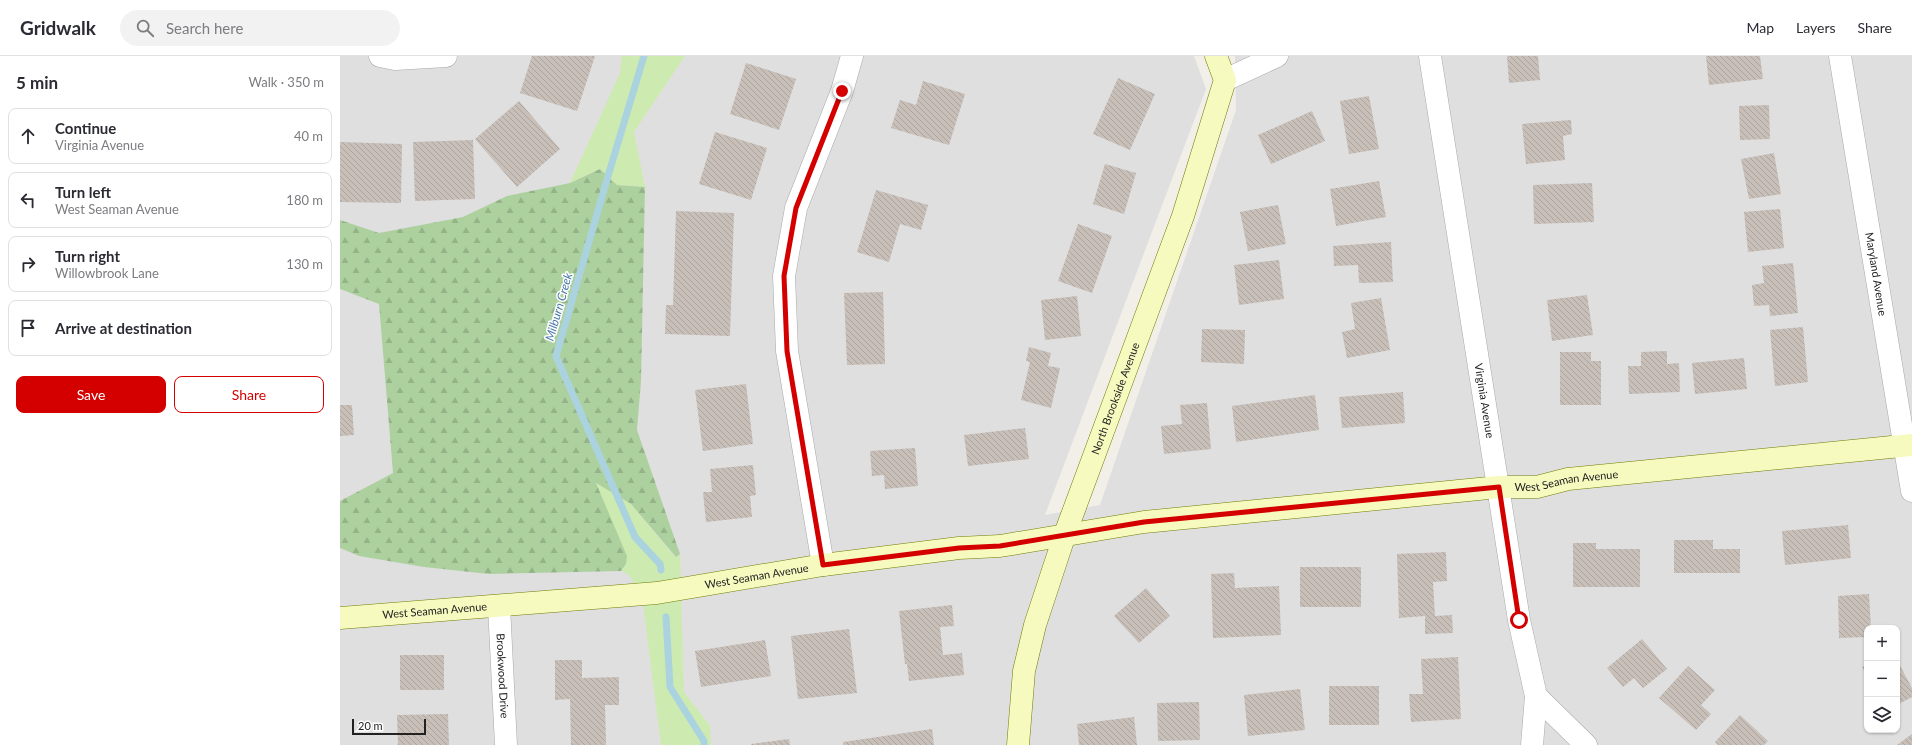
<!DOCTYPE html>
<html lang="en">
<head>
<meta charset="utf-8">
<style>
	body { margin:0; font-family:Lato,sans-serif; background:#f2f2f3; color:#2b2b33 }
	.controls { position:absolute; right:12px; bottom:12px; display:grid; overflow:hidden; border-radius:8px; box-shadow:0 1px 3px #0004 }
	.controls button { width:36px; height:36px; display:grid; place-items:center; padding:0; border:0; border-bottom:1px solid #e1e1e2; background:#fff; color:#2b2b33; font:20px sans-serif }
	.scale { position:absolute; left:12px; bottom:10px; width:74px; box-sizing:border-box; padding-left:4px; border:2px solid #222; border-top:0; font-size:11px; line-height:14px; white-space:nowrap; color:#222; -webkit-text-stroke:3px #fff; paint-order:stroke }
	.stop { position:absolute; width:12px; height:12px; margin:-9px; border:3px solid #d40000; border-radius:50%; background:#fff }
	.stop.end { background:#d40000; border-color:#fff; box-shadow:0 1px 4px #0008 }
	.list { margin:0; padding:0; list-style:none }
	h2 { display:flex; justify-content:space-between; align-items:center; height:52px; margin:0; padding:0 16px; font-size:17px }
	h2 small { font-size:13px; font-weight:400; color:#7c7c81 }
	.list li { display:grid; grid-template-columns:26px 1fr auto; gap:12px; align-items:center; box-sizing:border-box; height:56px; margin:0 8px 8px; padding:0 8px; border:1px solid #e1e1e2; border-radius:8px }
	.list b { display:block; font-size:15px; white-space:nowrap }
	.list p { margin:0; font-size:13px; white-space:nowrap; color:#7c7c81 }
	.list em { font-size:13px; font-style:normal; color:#7c7c81 }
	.actions { display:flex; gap:8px; padding:12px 16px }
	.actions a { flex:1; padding:9px 0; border:1px solid #d40000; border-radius:8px; text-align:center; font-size:14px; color:#d40000 }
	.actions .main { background:#d40000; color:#fff }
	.icon { flex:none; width:22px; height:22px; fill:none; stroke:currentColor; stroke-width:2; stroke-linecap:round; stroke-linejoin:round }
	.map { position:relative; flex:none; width:1572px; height:689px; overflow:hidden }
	header { display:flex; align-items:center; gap:24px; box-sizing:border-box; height:56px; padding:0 20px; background:#fff; border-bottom:1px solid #e1e1e2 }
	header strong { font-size:19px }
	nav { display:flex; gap:22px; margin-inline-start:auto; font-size:14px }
	.search { width:280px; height:36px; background:#f2f2f3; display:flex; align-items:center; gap:10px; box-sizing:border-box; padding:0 14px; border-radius:22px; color:#7c7c81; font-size:15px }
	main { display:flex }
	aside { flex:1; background:#fff }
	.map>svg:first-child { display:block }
	.residential { fill:#e0dfdf; fill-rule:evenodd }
	.grass { fill:#cdebb0 }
	.forest { fill:url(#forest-firs) }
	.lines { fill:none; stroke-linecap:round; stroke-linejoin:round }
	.stream { stroke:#aad3df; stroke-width:7 }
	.building { fill:url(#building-back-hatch) }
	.street-casing { stroke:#a9a9a9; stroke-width:23 }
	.secondary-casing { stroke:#707d05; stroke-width:23 }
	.street { stroke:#fff; stroke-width:22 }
	.secondary { stroke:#f7fabf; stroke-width:22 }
	.route { stroke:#d40000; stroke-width:5 }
	.labels { text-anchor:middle; stroke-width:3; stroke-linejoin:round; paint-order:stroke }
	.street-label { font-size:11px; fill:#222; stroke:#fff }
	.water-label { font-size:12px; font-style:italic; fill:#4a7aab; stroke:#fff }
</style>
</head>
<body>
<header>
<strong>Gridwalk</strong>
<div class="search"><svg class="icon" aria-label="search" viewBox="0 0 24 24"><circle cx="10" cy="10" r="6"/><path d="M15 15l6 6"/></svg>Search here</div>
<nav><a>Map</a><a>Layers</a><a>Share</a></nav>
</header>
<main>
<aside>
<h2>5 min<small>Walk · 350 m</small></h2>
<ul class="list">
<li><svg class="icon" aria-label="ahead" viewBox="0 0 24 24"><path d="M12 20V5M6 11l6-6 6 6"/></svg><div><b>Continue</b><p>Virginia Avenue</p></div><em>40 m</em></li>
<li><svg class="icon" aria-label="left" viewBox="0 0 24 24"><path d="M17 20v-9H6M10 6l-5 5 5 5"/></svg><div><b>Turn left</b><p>West Seaman Avenue</p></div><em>180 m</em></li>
<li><svg class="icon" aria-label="right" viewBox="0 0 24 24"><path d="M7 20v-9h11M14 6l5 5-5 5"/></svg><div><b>Turn right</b><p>Willowbrook Lane</p></div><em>130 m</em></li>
<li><svg class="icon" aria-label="arrive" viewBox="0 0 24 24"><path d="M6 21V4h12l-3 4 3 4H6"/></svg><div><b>Arrive at destination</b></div></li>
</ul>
<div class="actions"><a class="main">Save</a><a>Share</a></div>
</aside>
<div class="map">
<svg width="1572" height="689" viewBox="0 0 1572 689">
	<defs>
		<pattern id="forest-firs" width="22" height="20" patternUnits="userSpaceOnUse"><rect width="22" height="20" fill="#add19e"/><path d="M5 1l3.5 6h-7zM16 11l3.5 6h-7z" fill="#95b388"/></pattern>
		<pattern id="building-back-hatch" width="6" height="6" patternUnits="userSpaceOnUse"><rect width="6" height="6" fill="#c7bfb8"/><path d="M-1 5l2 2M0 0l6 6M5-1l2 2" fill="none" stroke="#aba49e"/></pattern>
	</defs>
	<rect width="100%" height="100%" fill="#f2efe9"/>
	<path class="residential" d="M0,0h854l12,33 -161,426 55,-10 136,-395 -1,-54h677v689h-1572zM1527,572h30v102h-30z"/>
	<g class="grass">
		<polygon points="282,0 345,0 294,76 305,131 277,129 260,113 230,127 280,17"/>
		<polygon points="256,427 291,448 335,501 340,498 344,636 370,670 371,689 321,689 303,548 293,525 289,519 281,515 286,508"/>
	</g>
	<polygon class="forest" points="260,113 277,129 305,131 301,325 297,374 340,498 336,501 291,448 256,427 287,500 286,508 281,515 149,518 84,511 19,500 0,492 0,445 53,417 39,248 0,233 0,164 39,177 123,161 167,140 230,127"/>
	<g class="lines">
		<g class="stream">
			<polyline points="304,0 268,120 216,300 295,481 320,508 321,514"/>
			<polyline points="326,561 330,631 364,685 364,689"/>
		</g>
	</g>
	<g class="building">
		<polygon points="192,0 255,0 237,55 180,37"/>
		<polygon points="1167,0 1198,0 1200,24 1169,27"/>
		<polygon points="1366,0 1420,0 1423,23 1369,29"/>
		<polygon points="406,7 456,23 439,74 390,58"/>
		<polygon points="778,22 815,38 790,94 753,78"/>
		<polygon points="583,25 625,38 609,89 551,72 560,44 576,49"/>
		<polygon points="1029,40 1039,93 1009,98 1000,45"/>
		<polygon points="179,45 220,93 177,131 135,83"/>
		<polygon points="1429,49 1430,83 1400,84 1399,50"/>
		<polygon points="972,55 985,85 931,108 918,79"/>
		<polygon points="1231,64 1232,78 1223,80 1225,104 1186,108 1182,68"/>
		<polygon points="375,76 427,92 411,144 359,128"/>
		<polygon points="133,84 135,143 75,145 73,86"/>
		<polygon points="0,86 62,88 61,147 0,146"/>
		<polygon points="1434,97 1441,138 1409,143 1401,103"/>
		<polygon points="765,108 796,117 784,158 753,148"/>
		<polygon points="1039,125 1046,161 996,170 990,133"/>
		<polygon points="1252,127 1254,166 1194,168 1193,129"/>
		<polygon points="536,134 588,149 581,174 560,168 549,206 517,196"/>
		<polygon points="938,149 946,188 908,195 900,156"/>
		<polygon points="1440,153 1444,192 1408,196 1404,156"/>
		<polygon points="336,155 394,157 390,280 325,278 326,249 333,249"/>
		<polygon points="738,168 772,180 752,237 718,225"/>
		<polygon points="1051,186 1053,226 1019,227 1018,209 994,210 993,190"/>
		<polygon points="939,204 944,243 899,249 894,209"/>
		<polygon points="1453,207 1458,257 1430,260 1429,249 1414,250 1412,229 1424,227 1422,210"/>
		<polygon points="543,236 545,308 507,309 504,237"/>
		<polygon points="1247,239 1253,279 1212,285 1207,244"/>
		<polygon points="737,240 741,280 705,284 701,244"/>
		<polygon points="1041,242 1050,294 1007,302 1002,276 1015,273 1011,247"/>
		<polygon points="1463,271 1468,326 1435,330 1430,274"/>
		<polygon points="862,273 905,274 904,308 861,306"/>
		<polygon points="689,291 711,297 708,310 720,312 711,352 681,344 690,306 686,305"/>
		<polygon points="1327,295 1327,308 1339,307 1340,336 1289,338 1288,310 1301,310 1301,296"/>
		<polygon points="1220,296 1251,296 1251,305 1261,305 1261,349 1220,349"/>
		<polygon points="1404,302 1407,333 1355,338 1352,307"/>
		<polygon points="406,328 413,388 363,395 355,334"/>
		<polygon points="1063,336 1065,367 1002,372 999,341"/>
		<polygon points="975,339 979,374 896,386 892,350"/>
		<polygon points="867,347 871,393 824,398 821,370 842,368 840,349"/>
		<polygon points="0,349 12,349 14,379 0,380"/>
		<polygon points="685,372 689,403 628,410 624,379"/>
		<polygon points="575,392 578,430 545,433 544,419 532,420 530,395"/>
		<polygon points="413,409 416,439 410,440 412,461 366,466 363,436 372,436 370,413"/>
		<polygon points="1508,469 1511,502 1445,509 1442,475"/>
		<polygon points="1334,484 1373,484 1373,493 1400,493 1400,517 1334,517"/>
		<polygon points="1233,487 1256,487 1256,493 1300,493 1300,531 1233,531"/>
		<polygon points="1106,496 1107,525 1093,526 1095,560 1112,559 1113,577 1085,578 1085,560 1059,562 1057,498"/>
		<rect x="960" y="511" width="61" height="40"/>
		<polygon points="894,517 895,532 939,530 941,579 873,582 871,518"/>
		<polygon points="806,532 830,560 799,587 774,560"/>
		<polygon points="1529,538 1531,572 1527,572 1527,581 1499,582 1498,540"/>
		<polygon points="612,549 614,570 600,571 603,599 622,597 624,619 569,625 567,608 565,608 559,555"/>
		<polygon points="509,573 517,637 458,643 451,580"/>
		<polygon points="1302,583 1327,613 1303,632 1294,622 1283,631 1267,612"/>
		<polygon points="425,584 431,620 361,631 355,595"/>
		<rect x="60" y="599" width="44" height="35"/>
		<polygon points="1118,601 1121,663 1071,666 1069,638 1083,638 1081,603"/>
		<polygon points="215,604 242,604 242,622 279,621 279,649 265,649 266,689 231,689 230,643 215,644"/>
		<polygon points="1557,604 1572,632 1572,641 1557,649"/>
		<polygon points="1527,609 1527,620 1522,611"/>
		<polygon points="1348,610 1375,634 1361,649 1371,658 1356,674 1319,642"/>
		<rect x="989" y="630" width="50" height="39"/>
		<polygon points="960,633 965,674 908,680 904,639"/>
		<polygon points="859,646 860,684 818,685 817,647"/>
		<polygon points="108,658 109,689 58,689 57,659"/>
		<polygon points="1400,659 1428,685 1424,689 1378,689 1375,686"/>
		<polygon points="794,661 797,689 739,689 737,668"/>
		<polygon points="592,673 594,689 503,689 503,686"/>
		<polygon points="1572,678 1572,689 1557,689"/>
		<polygon points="449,683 450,689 411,689 411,688"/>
	</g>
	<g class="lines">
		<g class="street-casing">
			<g id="street">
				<polyline points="40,0 55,3 106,0"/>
				<path id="s1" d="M1090,0l89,564 17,76 -4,49"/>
				<path id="s2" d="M1500,0l72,435"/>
				<polyline points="885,24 937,0"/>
				<polyline points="483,509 447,295 444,220 456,152 502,35 512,0"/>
				<path id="s3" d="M159,550l7,139"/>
				<polyline points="1196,640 1246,689"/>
			</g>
		</g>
		<g class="secondary-casing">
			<g id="secondary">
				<path id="s4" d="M0,562l317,-25 166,-28 136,-17 41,-2 144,-24 355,-35h38l31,-8 344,-34"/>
				<path id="s5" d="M678,689l6,-74 11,-46 30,-91 118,-318 42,-136 -9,-24"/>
			</g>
		</g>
		<use href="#street" class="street"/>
		<use href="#secondary" class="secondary"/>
	</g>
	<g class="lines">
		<polyline class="route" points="502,35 456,152 444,220 447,295 483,509 619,492 660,490 804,466 1159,431 1179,564"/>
	</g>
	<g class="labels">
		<g class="street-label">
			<text dy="4" stroke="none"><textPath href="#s2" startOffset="221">Maryland Avenue</textPath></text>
			<text dy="4" stroke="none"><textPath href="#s5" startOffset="362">North Brookside Avenue</textPath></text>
			<text dy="4" stroke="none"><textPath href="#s1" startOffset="349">Virginia Avenue</textPath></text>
			<text dy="4" stroke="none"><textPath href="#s4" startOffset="1235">West Seaman Avenue</textPath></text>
			<text dy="4" stroke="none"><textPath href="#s4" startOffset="419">West Seaman Avenue</textPath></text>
			<text dy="4" stroke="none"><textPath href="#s4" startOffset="95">West Seaman Avenue</textPath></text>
			<text dy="4" stroke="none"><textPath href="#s3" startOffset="70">Brookwood Drive</textPath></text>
		</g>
		<g class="water-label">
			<text transform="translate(219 251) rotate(-74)" y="4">Milburn Creek</text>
		</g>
	</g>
</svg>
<div class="controls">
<button>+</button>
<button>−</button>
<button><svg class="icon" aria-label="layers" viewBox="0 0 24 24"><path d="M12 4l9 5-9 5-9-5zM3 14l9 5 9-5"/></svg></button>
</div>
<div class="scale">20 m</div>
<div class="stop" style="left:1179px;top:564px"></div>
<div class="stop end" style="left:502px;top:35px"></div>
</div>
</main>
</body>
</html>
